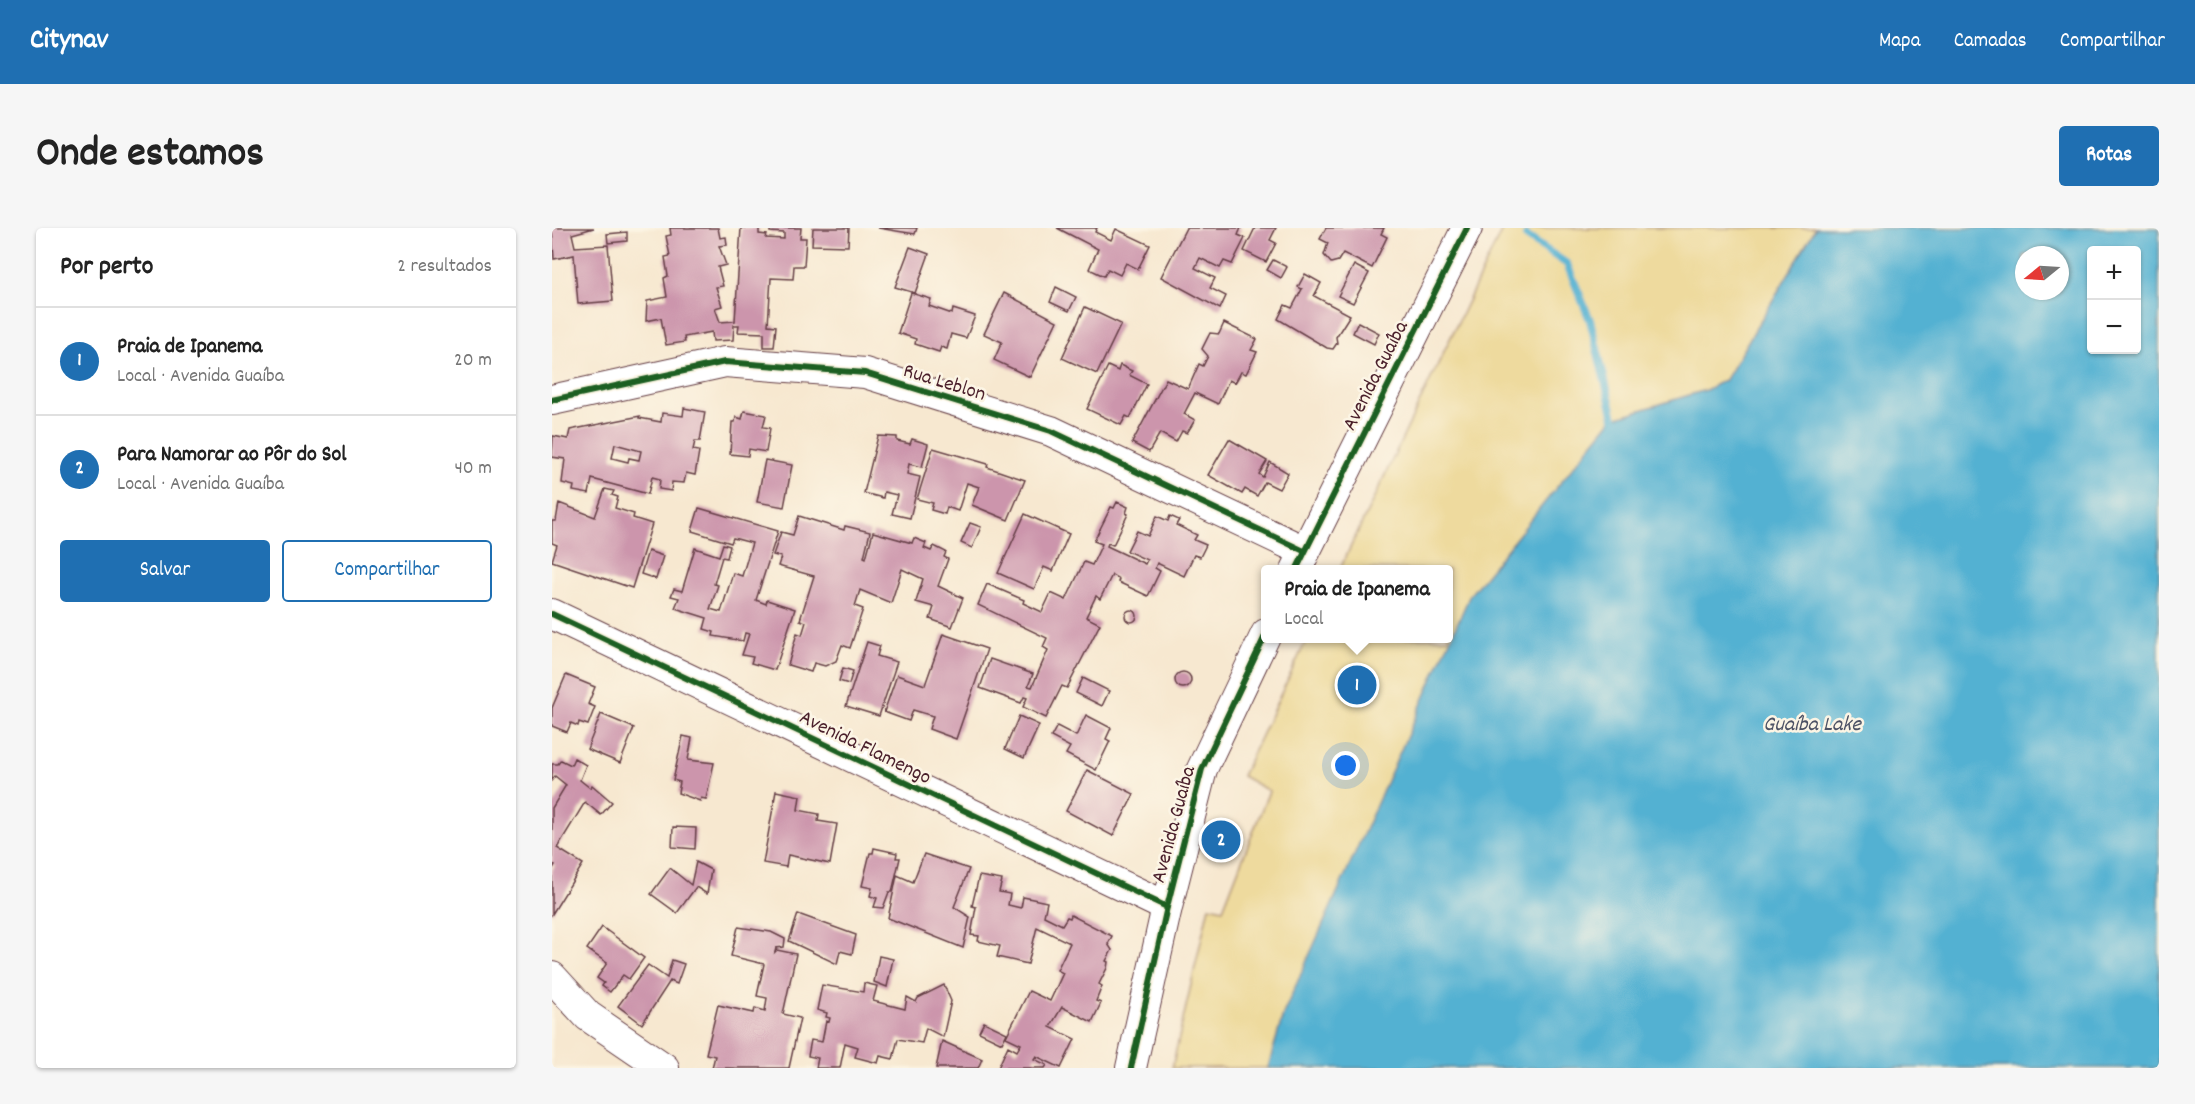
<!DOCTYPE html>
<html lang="pt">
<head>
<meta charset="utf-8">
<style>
	body { margin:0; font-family:Dekko,sans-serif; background:#f6f6f6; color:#222 }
	.controls { position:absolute; right:18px; top:18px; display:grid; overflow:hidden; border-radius:6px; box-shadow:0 2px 4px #0004 }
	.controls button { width:54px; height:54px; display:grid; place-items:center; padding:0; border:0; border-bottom:2px solid #e0e0e0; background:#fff; color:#222; font:30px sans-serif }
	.compass { position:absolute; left:1463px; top:18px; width:54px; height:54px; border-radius:50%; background:#fff; box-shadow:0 2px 4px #0004; rotate:252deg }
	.you { position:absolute; left:794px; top:538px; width:21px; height:21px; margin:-15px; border:4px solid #fff; border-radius:50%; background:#1a73e8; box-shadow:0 0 0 9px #1a73e833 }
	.badge { display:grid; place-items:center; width:39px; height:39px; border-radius:50%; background:#1f6fb2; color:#fff; font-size:20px; font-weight:700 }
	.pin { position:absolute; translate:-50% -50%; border:3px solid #fff; box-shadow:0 2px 6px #0006 }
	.popup { position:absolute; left:709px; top:337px; width:192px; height:78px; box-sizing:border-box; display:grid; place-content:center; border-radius:6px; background:#fff; filter:drop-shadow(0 2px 4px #0005); font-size:20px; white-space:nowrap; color:#767676 }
	.popup b { font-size:22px; color:#222 }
	.popup::after { content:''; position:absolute; left:50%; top:100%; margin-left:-12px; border:12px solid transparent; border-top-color:#fff }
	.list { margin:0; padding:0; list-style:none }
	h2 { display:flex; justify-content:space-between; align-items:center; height:78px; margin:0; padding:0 24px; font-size:26px }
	h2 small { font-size:20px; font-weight:400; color:#767676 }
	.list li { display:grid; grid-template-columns:39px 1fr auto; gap:18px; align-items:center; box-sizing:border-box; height:108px; padding:0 24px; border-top:2px solid #e0e0e0 }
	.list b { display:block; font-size:22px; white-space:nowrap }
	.list p { margin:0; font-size:20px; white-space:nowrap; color:#767676 }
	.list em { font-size:20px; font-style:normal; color:#767676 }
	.actions { display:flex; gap:12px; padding:18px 24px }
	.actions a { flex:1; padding:14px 0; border:2px solid #1f6fb2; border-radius:6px; text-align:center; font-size:21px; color:#1f6fb2 }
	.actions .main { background:#1f6fb2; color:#fff }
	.map { position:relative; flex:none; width:1607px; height:840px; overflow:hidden; border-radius:6px }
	header { display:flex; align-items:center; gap:36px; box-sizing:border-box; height:84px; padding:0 30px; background:#1f6fb2; color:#fff }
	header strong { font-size:28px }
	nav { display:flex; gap:33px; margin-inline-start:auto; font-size:21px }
	.intro { display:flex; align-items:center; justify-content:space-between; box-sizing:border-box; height:144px; padding:0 36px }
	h1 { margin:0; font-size:42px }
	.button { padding:15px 27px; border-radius:6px; background:#1f6fb2; color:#fff; font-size:21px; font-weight:700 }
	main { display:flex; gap:36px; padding:0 36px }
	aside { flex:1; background:#fff; border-radius:6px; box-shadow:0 2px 4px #0004 }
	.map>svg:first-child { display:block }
	.sand { fill:#eeda9e; stroke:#9c7c64; stroke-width:1.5 }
	.water { fill:#53b1d2; stroke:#4e687e; stroke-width:1.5; fill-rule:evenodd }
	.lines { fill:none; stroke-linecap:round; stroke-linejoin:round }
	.stream { stroke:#53b1d2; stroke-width:8 }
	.building { fill:#cc95ac; fill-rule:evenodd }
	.minor-casing { stroke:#643d44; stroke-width:32 }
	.minor { stroke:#fff; stroke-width:30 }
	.cycleway-casing { stroke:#fcf5e5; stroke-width:10 }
	.cycleway { stroke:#1b5e20; stroke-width:6 }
	.labels { text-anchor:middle; stroke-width:5; stroke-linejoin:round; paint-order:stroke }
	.street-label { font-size:21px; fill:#4a1f2b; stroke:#fcf5e5 }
	.water-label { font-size:22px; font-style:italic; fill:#4d5265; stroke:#fcf5e5 }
</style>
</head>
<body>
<header>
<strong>Citynav</strong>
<nav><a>Mapa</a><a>Camadas</a><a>Compartilhar</a></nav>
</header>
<div class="intro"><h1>Onde estamos</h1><a class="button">Rotas</a></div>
<main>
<aside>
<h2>Por perto<small>2 resultados</small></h2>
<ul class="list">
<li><span class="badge">1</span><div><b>Praia de Ipanema</b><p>Local · Avenida Guaíba</p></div><em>20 m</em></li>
<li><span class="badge">2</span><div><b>Para Namorar ao Pôr do Sol</b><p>Local · Avenida Guaíba</p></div><em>40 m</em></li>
</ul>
<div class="actions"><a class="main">Salvar</a><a>Compartilhar</a></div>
</aside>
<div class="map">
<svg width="1607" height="840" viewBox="0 0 1607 840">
	<rect width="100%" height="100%" fill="#fcf5e5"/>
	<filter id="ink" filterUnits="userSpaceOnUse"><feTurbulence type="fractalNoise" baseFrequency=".0167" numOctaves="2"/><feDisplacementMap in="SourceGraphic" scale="12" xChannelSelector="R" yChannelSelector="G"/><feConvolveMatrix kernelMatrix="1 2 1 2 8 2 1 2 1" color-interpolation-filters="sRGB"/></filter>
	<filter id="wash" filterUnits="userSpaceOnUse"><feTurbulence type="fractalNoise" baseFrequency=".008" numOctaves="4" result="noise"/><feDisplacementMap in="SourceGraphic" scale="24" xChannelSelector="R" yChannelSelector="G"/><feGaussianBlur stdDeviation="1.35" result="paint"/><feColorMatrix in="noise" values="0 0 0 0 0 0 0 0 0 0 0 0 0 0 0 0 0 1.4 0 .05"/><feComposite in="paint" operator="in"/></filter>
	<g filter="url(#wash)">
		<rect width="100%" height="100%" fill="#f7e8d0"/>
		<polygon class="sand" points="951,0 1264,0 1173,152 1154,162 1060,191 732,784 716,840 620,840 657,678 671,681 717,563 690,548 755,411 896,410 896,342 788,341"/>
		<path class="water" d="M1264,0h343v840h-891l16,-56 186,-417 142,-176 94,-29 19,-10zM1540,22h44v100h-44zM1472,27h36v36h-36z"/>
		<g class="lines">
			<polyline class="stream" points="974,8 1015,36 1038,92 1062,190"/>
		</g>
		<g id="blocks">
			<g class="building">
				<polygon points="0,0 42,0 20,6 23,19 56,17 61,73 26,76 22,27 2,31"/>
				<polygon points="118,0 166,0 168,10 174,9 175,17 167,18 174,37 166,39 171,58 164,59 170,78 163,80 168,94 183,93 189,0 207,0 207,6 215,7 214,10 232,11 232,5 218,4 218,0 249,0 248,10 254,10 252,38 242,38 241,51 219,50 216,97 224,98 222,119 212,119 212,105 186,104 187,97 182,97 181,112 161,113 160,104 132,109 133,114 114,117 109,90 94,93 95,73 115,69 112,50 116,48 113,29 118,28 114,8 119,7"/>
				<polygon points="261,0 297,0 296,18 260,17"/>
				<polygon points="326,0 365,0 363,6"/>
				<polygon points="505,0 545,0 543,4 559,12 564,1 598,17 586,41 574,35 568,47 556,41 552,48 537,41 546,21"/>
				<polygon points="634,0 689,0 686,7 693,10 680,36 672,33 668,40 648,30 643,40 663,50 658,60 674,68 668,81 609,49"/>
				<polygon points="703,0 724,0 718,12 724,15 714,34 692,23"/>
				<polygon points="774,0 832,0 829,6 835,9 820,40 791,25 786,33 779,35 772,27 776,15 768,11"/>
				<polygon points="75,4 75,13 56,15 55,6"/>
				<polygon points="358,19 377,26 363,65 343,59"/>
				<polygon points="721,32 735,39 729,50 715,42"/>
				<polygon points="802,37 817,45 801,75 786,68"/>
				<polygon points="753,46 769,55 762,68 798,87 784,109 785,115 781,121 775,120 726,91 733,77 740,80 750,61 746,59"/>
				<polygon points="504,59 524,69 517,83 498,74"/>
				<polygon points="359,65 379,71 377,78 400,86 401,81 423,88 414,110 399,106 395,121 389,119 387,124 363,116 364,111 346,105"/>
				<polygon points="452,65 505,93 478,149 442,132 450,114 432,106"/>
				<polygon points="533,79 569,96 545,146 510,130"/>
				<polygon points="806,94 827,105 822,116 801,105"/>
				<polygon points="672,95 705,111 699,122 705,124 694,146 689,144 683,155 677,152 666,176 643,165 632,186 643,192 635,205 630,203 624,214 608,205 597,224 580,215 614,151 636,161 647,136 651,138 656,128 650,121 658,105 667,106"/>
				<polygon points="568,137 580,143 577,147 595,156 578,190 574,188 569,197 535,181 556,138 566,143"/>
				<path d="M132,180l21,4 -5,29h-5l-2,9 6,1 -4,24 -9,-2 -2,10 -12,-1 -1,9 -12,-2 1,-10 -8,-2 -4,17 -56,-15 -3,15 -16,-3 1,-5 -12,-3 3,-24 -13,-2 1,-21 15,3 2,-9 70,-14 -1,2 22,4 1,-9 21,3zM63,216l26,7 -2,9 -10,-2 -1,4 -16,-4z"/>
				<polygon points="192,183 214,187 211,199 218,200 214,224 197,221 196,228 178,226 180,194 183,194 184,189 190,191"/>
				<polygon points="326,208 345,209 345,213 358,216 360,211 376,216 370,239 357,236 355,246 368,249 358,290 340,286 345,267 332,264 331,270 312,265"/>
				<polygon points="677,211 715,233 707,246 711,249 718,234 736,245 727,261 713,254 705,268 693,261 690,266 656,247"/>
				<polygon points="381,220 436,236 435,239 473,252 456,292 420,277 427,259 415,255 406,283 395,279 393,286 379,282 381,275 365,271"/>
				<polygon points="213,232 240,237 232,279 205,274"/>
				<polygon points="53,261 62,263 60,267 66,269 63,280 82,286 81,290 100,296 80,360 0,333 5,317 0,315 0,293 4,293 7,275 43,289"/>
				<polygon points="565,274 576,279 574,285 576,286 561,317 556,315 555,318 593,336 595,332 575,323 585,303 596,308 605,288 616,293 618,288 627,292 624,297 645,307 642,312 654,317 648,329 642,327 632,348 605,335 603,340 608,343 596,368 566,354 567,351 560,347 548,371 544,368 534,389 548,396 515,460 510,458 494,490 471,479 475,470 472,469 469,475 428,460 438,431 481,446 476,458 480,459 496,422 491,419 495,410 426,377 435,356 472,372 471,375 490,384 499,365 514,372 532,334 540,337 550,316 542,313 559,279 562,280"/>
				<polygon points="147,280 226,303 204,372 214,376 215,372 243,381 223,442 199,435 201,429 190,427 197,406 193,405 191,413 161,408 162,404 152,401 155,390 123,380 127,370 119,368 122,361 130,363 143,320 167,328 171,316 178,318 175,330 170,329 162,356 166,357 158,381 169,384 181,345 190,348 200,315 181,310 179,315 140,303"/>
				<polygon points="473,286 517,306 501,343 492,339 482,361 446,345"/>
				<polygon points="247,288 292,302 293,298 318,304 312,329 314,330 321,304 360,315 362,310 374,315 372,320 379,323 382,318 394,324 392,329 396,331 386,358 411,370 400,399 378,391 382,379 364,374 371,351 350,341 339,375 308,362 303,378 311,381 298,420 290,417 284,433 273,438 262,435 259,444 236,437 245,405 250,407 254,394 248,392 262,348 226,338 229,329 221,327 229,304 241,307"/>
				<polygon points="418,295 429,299 420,320 409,315"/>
				<polygon points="96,323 111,328 104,351 89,346"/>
				<circle cx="579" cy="388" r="6"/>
				<polygon points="391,406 435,421 404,511 377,501 381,488 361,482 357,493 332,484 345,447 373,457"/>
				<polygon points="315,414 328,418 325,428 345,434 327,488 294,478"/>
				<polygon points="291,440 301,443 297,456 287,453"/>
				<circle cx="631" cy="452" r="8"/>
				<polygon points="14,447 43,459 36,476 43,479 36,497 27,494 26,498 19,495 15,504 0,498 0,480"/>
				<polygon points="531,450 557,463 550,478 524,465"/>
				<polygon points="49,486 82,500 68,535 35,521"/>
				<polygon points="534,487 559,500 554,511 558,513 544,542 514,526 518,519 499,509 505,498 524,508"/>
				<polygon points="467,488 487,497 472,530 453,521"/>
				<polygon points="131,508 140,510 136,532 162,535 154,571 149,570 148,573 126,565 128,554 121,552"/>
				<polygon points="22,530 34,537 28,552 38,560 40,557 60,574 49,587 33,574 5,620 31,636 0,686 0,642 3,637 0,636 0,580 14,557 3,548 0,552 0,536 6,536 9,532 19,537"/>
				<polygon points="535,542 582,566 561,608 514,583"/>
				<polygon points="224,563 248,568 246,582 267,586 266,593 285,596 278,636 236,627 234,639 211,635"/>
				<polygon points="121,599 144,600 143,621 120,619"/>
				<polygon points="322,620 345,625 344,630 348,630 340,664 337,664 331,680 322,679 325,670 318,668 320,660 310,658 318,625 321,625"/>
				<polygon points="372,626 417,641 402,679 418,689 411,720 336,690 345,647 361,654"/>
				<polygon points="144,634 159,642 155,666 144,659 125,685 99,666 118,640 139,657"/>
				<polygon points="427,648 450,652 447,664 458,666 456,677 469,680 471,669 495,674 492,688 510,697 515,689 518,690 519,687 560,708 556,716 560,722 554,733 556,734 555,740 547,756 550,758 544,773 549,775 540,794 510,779 498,799 523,811 509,840 484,828 482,831 495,837 493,840 446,840 456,818 465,823 469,816 454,809 477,763 498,773 511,745 505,742 518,715 485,699 476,736 445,729 448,718 426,713 427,708 419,707 424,679 420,678"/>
				<polygon points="246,686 304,707 300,726 288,723 285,736 237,713"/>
				<polygon points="50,699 92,730 77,751 71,747 58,764 50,758 52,755 45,750 55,735 35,721"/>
				<polygon points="186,699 219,704 233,711 232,719 224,720 223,724 225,722 244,726 231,786 248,790 237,840 160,840 163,828 154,826 166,777 202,785 203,780 213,783 215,770 205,768 212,736 179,728"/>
				<polygon points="327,728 341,731 335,759 322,754"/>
				<polygon points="120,732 132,736 125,756 118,753 90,796 66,778 96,737 115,750"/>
				<polygon points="312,755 325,758 321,773 353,781 355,769 364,774 366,770 392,757 399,773 391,809 374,800 370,815 346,811 341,831 328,828 326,835 303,829 306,819 293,815 288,840 264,840 266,830 256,828 259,812 270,814 274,793 277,794 278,790 274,789 275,785 265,782 270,757 311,764"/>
				<polygon points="432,794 455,805 450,815 427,804"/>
				<polygon points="390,813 430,831 426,840 384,840"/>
			</g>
		</g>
	</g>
	<g filter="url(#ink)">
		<use href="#blocks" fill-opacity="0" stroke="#643d44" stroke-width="1.5"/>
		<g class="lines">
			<g class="minor-casing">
				<g id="minor">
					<polyline points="0,172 173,134 313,145 499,203 752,323"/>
					<polyline points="744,342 915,0"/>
					<polyline points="0,386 615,679"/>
					<polyline points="0,749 36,788 112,840"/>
					<polyline points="579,840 615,679 650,541 714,406"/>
				</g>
			</g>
			<use href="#minor" class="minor"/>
			<g class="cycleway-casing">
				<g id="cycleway">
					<polyline points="0,172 173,134 313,145 499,203 752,323"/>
					<polyline points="744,342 915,0"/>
					<polyline points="0,386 615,679"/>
					<polyline points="579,840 615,679 650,541 714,406"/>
				</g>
			</g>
			<use href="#cycleway" class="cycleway"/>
		</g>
	</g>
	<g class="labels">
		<g class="street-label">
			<text transform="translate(822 147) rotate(-63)" y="7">Avenida Guaíba</text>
			<text transform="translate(393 153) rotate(17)" y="7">Rua Leblon</text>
			<text transform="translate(314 518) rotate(26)" y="7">Avenida Flamengo</text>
			<text transform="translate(620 596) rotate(-75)" y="7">Avenida Guaíba</text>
		</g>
		<g class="water-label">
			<text x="1260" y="502">Guaíba Lake</text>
		</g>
	</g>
</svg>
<div class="controls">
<button>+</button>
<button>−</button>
</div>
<svg class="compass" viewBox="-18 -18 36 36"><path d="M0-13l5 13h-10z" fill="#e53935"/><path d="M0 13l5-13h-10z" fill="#767676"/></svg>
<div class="you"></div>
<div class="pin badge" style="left:805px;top:457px">1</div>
<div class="popup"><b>Praia de Ipanema</b>Local</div>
<div class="pin badge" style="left:669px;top:612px">2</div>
</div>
</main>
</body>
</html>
